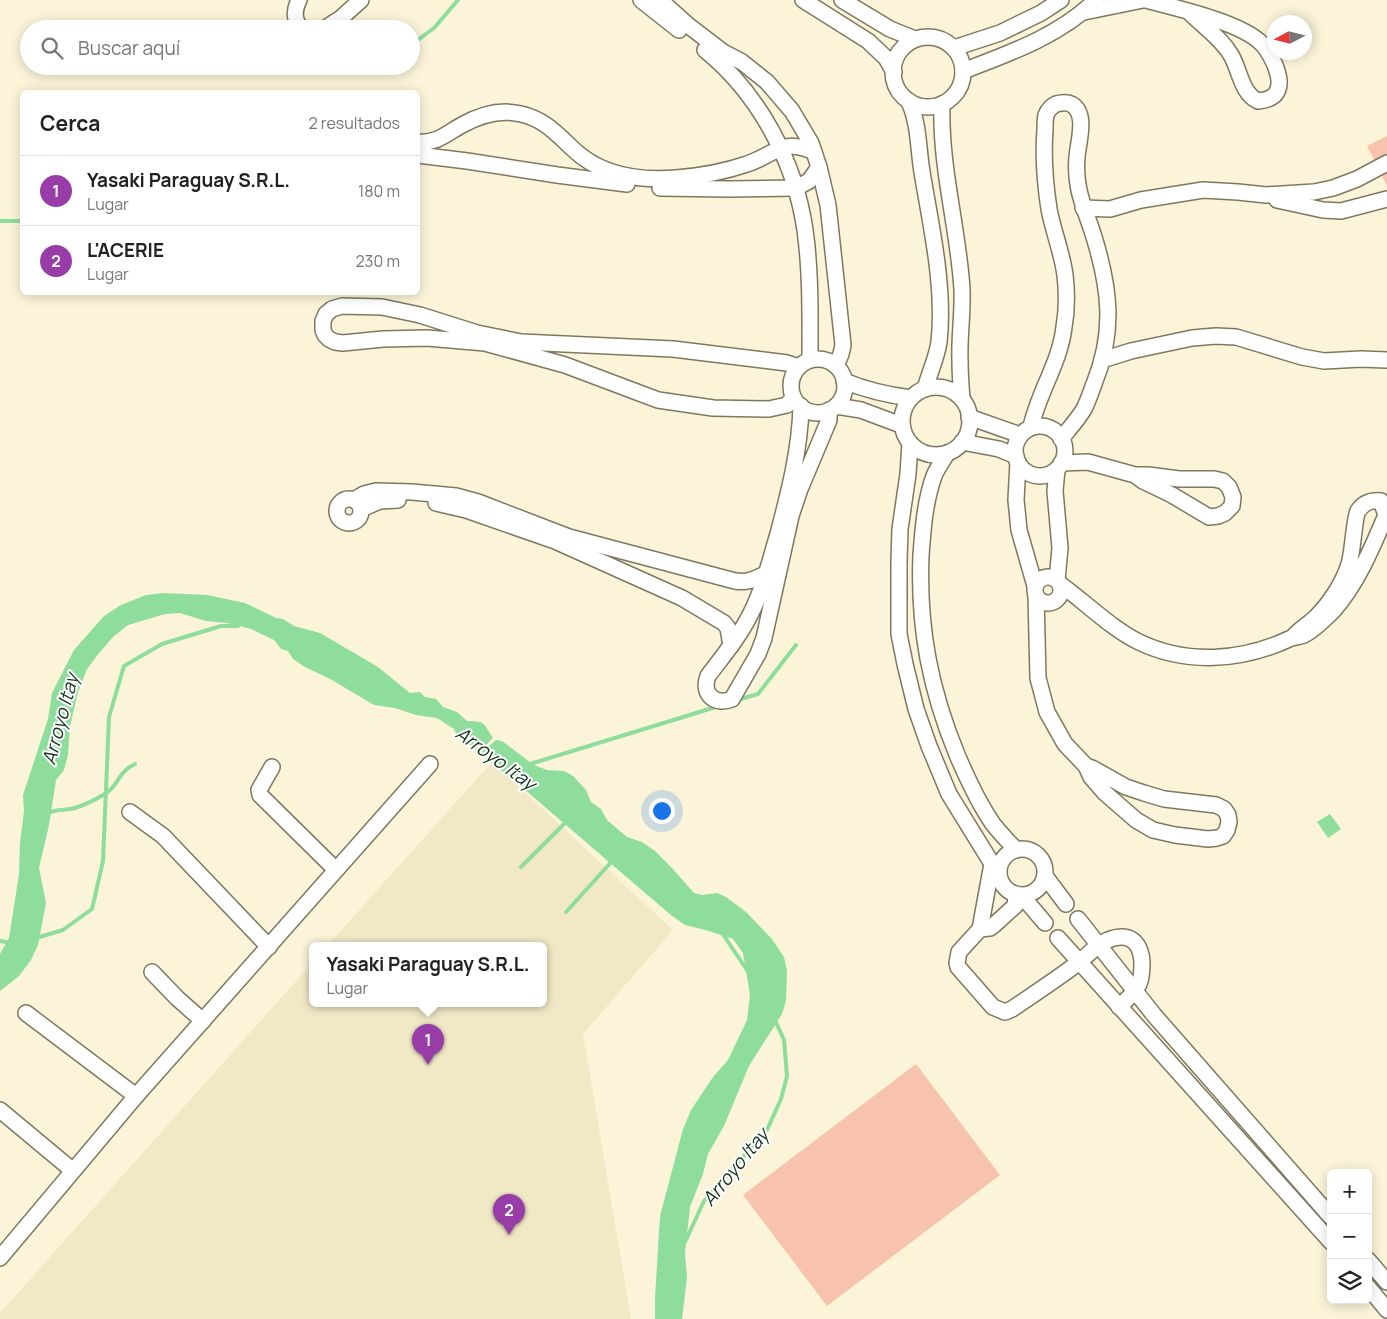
<!DOCTYPE html>
<html lang="es">
<head>
<meta charset="utf-8">
<style>
	body { margin:0; font-family:Manrope,sans-serif; background:#f6f6f6; color:#222 }
	.controls { position:absolute; right:15px; bottom:15px; display:grid; overflow:hidden; border-radius:8px; box-shadow:0 2px 12px #0003 }
	.controls button { width:45px; height:45px; display:grid; place-items:center; padding:0; border:0; border-bottom:1px solid #e0e0e0; background:#fff; color:#222; font:25px sans-serif }
	.compass { position:absolute; left:1267px; top:15px; width:45px; height:45px; border-radius:50%; background:#fff; box-shadow:0 2px 12px #0003; rotate:263deg }
	.you { position:absolute; left:661px; top:810px; width:18px; height:18px; margin:-12px; border:4px solid #fff; border-radius:50%; background:#1a73e8; box-shadow:0 0 0 8px #1a73e833 }
	.badge { display:grid; place-items:center; width:32px; height:32px; border-radius:50%; background:#983da8; color:#fff; font-size:16px; font-weight:700 }
	.pin { position:absolute; translate:-50% -41px; filter:drop-shadow(0 1px 2px #0008) }
	.pin::after { content:''; position:absolute; top:26px; width:18px; height:15px; background:inherit; clip-path:polygon(0 0,100% 0,50% 100%) }
	.popup { position:absolute; left:309px; top:942px; width:238px; height:65px; box-sizing:border-box; display:grid; place-content:center; border-radius:8px; background:#fff; filter:drop-shadow(0 1px 4px #0005); font-size:16px; white-space:nowrap; color:#767676 }
	.popup b { font-size:19px; color:#222 }
	.popup::after { content:''; position:absolute; left:50%; top:100%; margin-left:-10px; border:10px solid transparent; border-top-color:#fff }
	.list { margin:0; padding:0; list-style:none }
	h2 { display:flex; justify-content:space-between; align-items:center; height:65px; margin:0; padding:0 20px; font-size:21px }
	h2 small { font-size:16px; font-weight:400; color:#767676 }
	.list li { display:grid; grid-template-columns:32px 1fr auto; gap:15px; align-items:center; box-sizing:border-box; height:70px; padding:0 20px; border-top:1px solid #e0e0e0 }
	.list b { display:block; font-size:19px; white-space:nowrap }
	.list p { margin:0; font-size:16px; white-space:nowrap; color:#767676 }
	.list em { font-size:16px; font-style:normal; color:#767676 }
	.icon { flex:none; width:28px; height:28px; fill:none; stroke:currentColor; stroke-width:2; stroke-linecap:round; stroke-linejoin:round }
	.map { position:relative; flex:none; width:1387px; height:1319px; overflow:hidden }
	.search { position:absolute; background:#fff; box-shadow:0 2px 12px #0003; left:20px; top:20px; width:400px; height:55px; display:flex; align-items:center; gap:12px; box-sizing:border-box; padding:0 18px; border-radius:28px; color:#767676; font-size:19px }
	.panel { position:absolute; background:#fff; box-shadow:0 2px 12px #0003; left:20px; top:90px; width:400px; height:205px; border-radius:8px }
	.map>svg:first-child { display:block }
	.built { fill:#f1e9c6 }
	.green { fill:#f7c2ae }
	.water { fill:#8edd9c }
	.lines { fill:none; stroke-linecap:round; stroke-linejoin:round }
	.stream { stroke:#8edd9c; stroke-width:4 }
	.street-casing { stroke:#7e7860; stroke-width:18 }
	.street { stroke:#fff; stroke-width:15 }
	.labels { text-anchor:middle; stroke-width:4; stroke-linejoin:round; paint-order:stroke }
	.water-label { font-size:19px; font-style:italic; fill:#123319; stroke:#fff }
</style>
</head>
<body>
<div class="map">
<svg width="1387" height="1319" viewBox="0 0 1387 1319">
	<rect width="100%" height="100%" fill="#fbf4d9"/>
	<polygon class="built" points="492,762 673,930 583,1034 631,1319 0,1319 0,1313 313,962 313,1004 543,1004 543,946 327,946"/>
	<g class="green">
		<polygon points="1387,136 1387,186 1367,146"/>
		<polygon points="916,1064 1000,1175 827,1306 743,1195"/>
	</g>
	<g class="water">
		<path d="M163,593l44,2 38,8 31,15 7,1 11,7 26,7 58,34 32,26 10,-1 5,5 11,2 7,8 14,5 10,9c20,1 15,1 26,17l-13,13 -22,-13 -4,-9 -17,-11 -21,-3 -21,-7 -21,-3 -42,-25 -27,-13 -12,-8 -5,-8 -7,-2 -7,-9 -23,-11 -24,-6 -21,-2 -26,-8 -15,1 -37,11 -15,12 -13,15 -13,17 -9,23 -8,34 -2,29 -4,15 -8,10 -7,45 -10,43 7,35 -8,42 -7,15 -12,16 -19,15v-37l9,-16 10,-64 1,-31 4,-32 -1,-16 25,-76 4,-26 22,-43 30,-34 17,-11 25,-10z"/>
		<polygon points="496,740 502,741 534,765 547,770 564,771 573,776 586,790 591,802 601,809 607,820 627,837 642,842 655,851 672,868 694,893 702,895 717,893 726,897 746,912 771,938 784,957 787,971 786,1001 782,1014 749,1066 724,1126 708,1154 703,1174 690,1207 685,1253 687,1278 682,1319 655,1319 655,1297 660,1216 683,1129 691,1110 713,1077 728,1060 747,1020 750,995 743,953 733,939 709,931 685,925 672,916 524,789 480,753"/>
		<polygon points="1330,814 1341,829 1328,838 1317,822"/>
	</g>
	<g class="lines">
		<g class="stream">
			<polyline points="411,45 434,28 458,0"/>
			<polyline points="373,73 381,66"/>
			<polyline points="0,221 22,221"/>
			<polyline points="737,700 758,694 796,645"/>
			<polyline points="527,765 719,706"/>
			<path d="M48,813c10,-5 17,-2 27,-5 9,-3 20,-8 28,-13 16,-8 14,-23 32,-31"/>
			<polyline points="521,867 567,821"/>
			<polyline points="566,912 613,860"/>
			<polyline points="722,933 747,970"/>
			<polyline points="36,938 63,930 92,909 103,861 109,717 124,666 162,644 221,626 238,626"/>
			<polyline points="0,941 12,943"/>
			<polyline points="685,1242 704,1201 767,1130 781,1099 787,1076 784,1040 775,1020"/>
		</g>
		<g class="street-casing">
			<g id="street">
				<path d="M299,0c-5,10 -6,22 4,29"/>
				<polyline points="641,0 679,30"/>
				<polyline points="660,0 689,26 723,52 742,62 767,82 792,111 811,143 819,167 828,205 843,345 841,354 836,366"/>
				<polyline points="803,0 868,41 886,58 894,72"/>
				<polyline points="842,0 890,29 915,39"/>
				<path d="M1146,0c30,8 94,22 115,43 7,6 10,14 14,22 2,6 5,13 4,19 -1,13 -10,16 -21,17 -17,-8 -18,-31 -27,-46 -10,-17 -27,-28 -41,-42"/>
				<polyline points="1084,12 1143,0"/>
				<polyline points="324,29 341,18 361,0"/>
				<circle cx="928" cy="72" r="35"/>
				<polyline points="954,48 1000,33 1041,13 1061,0"/>
				<path d="M705,50c54,44 90,111 100,180 6,43 5,87 5,130"/>
				<path d="M963,71c47,-18 96,-35 133,-71"/>
				<path d="M909,101c10,23 9,46 13,71 9,55 23,113 17,170 -2,15 -10,32 -14,47"/>
				<path d="M942,104c-2,64 16,122 20,185 1,24 -3,48 -2,72 0,13 1,26 2,38"/>
				<path d="M418,142c19,2 29,-9 44,-17 18,-10 39,-16 59,-11 23,5 36,20 52,35 28,27 66,32 103,29 24,-2 48,-6 71,-14 28,-9 35,-27 67,-12"/>
				<polyline points="418,155 467,161 557,175 627,184"/>
				<polyline points="660,188 729,189 796,188 809,181 819,167"/>
				<polyline points="1277,200 1323,210 1341,211 1387,199"/>
				<polyline points="1083,208 1110,209 1141,200 1203,190 1238,192 1266,195 1314,192 1333,188 1357,179 1387,163"/>
				<circle cx="818" cy="386" r="27"/>
				<polyline points="1102,360 1131,351 1192,338 1216,336 1236,337 1302,357 1324,361 1361,359 1387,360"/>
				<path d="M844,381c22,9 43,14 67,17"/>
				<circle cx="936" cy="421" r="34"/>
				<polyline points="793,398 787,405 769,409 713,408 658,400 565,365 485,343 427,338 383,339 343,343 335,342 329,339 325,335 323,330 323,321 326,314 332,309 342,306 382,307 420,315 477,333 521,342 673,349 787,363 799,367"/>
				<path d="M801,406c-1,44 -12,86 -23,128 -8,26 -14,54 -27,79 -11,23 -28,43 -43,63 -7,18 7,30 24,23l26,-45 6,-16 27,-122 9,-27 29,-69v-10"/>
				<polyline points="836,406 861,410 901,425"/>
				<polyline points="969,417 1020,435"/>
				<circle cx="1040" cy="451" r="25"/>
				<path d="M1031,427c7,-34 29,-64 33,-100 3,-17 3,-35 1,-52 -3,-23 -12,-44 -16,-66 -4,-26 -6,-53 -4,-79 0,-5 0,-11 1,-15 2,-5 6,-9 10,-11 4,-1 11,-2 15,0 17,9 7,38 6,53 -3,32 8,51 17,80 16,52 21,95 0,147 -3,8 -6,17 -10,25 -6,10 -15,20 -23,30"/>
				<polyline points="962,442 999,449 1016,456"/>
				<polyline points="910,443 908,474 900,529 899,562 899,634 905,664 916,709 929,746 949,794 999,875"/>
				<path d="M947,453c-4,8 -10,15 -13,23 -9,25 -11,52 -13,79 -3,72 9,135 37,202 10,23 21,47 35,67 7,9 15,17 23,26"/>
				<polyline points="1018,462 1016,500 1019,530 1035,586"/>
				<polyline points="1061,463 1088,462 1135,475 1143,481 1172,495 1209,517 1218,516 1225,513 1232,506 1233,497 1229,487 1223,481 1214,479 1179,479 1148,475 1135,475"/>
				<polyline points="1057,469 1055,491 1060,548 1057,580"/>
				<circle cx="349" cy="511" r="12"/>
				<path d="M354,500l10,-6 12,-3 36,1 44,4 22,6 91,35 166,44c13,2 20,-2 32,-8"/>
				<polyline points="436,503 466,510 555,541 682,598 724,623 728,628 731,646"/>
				<polyline points="361,509 380,501 398,500"/>
				<circle cx="1048" cy="590" r="13"/>
				<path d="M1060,584c25,18 52,45 79,58 48,23 103,19 150,-3 5,-2 10,-2 15,-4 10,-5 21,-16 29,-24 24,-27 39,-63 53,-96l-5,-14c-10,-1 -17,1 -23,10 -4,7 -5,41 -9,53 -6,19 -19,39 -33,53 -7,7 -16,12 -23,20"/>
				<polyline points="1036,596 1038,678 1047,712 1065,744 1086,766 1091,777 1105,793 1136,820 1153,830 1175,835 1208,839 1217,838 1223,836 1227,830 1229,822 1228,815 1224,809 1216,805 1164,799 1144,793 1126,787 1092,768 1086,766"/>
				<polyline points="272,767 259,790 260,795 336,870"/>
				<polyline points="130,812 163,836 269,947"/>
				<circle cx="1022" cy="872" r="23"/>
				<path d="M992,864l-12,65 -21,23 -2,11 1,4 35,40 12,5 7,-3c22,-15 45,-30 66,-46 10,-8 18,-18 30,-23 21,-8 32,1 34,21 0,7 0,17 -3,23 -4,9 -13,16 -20,23"/>
				<polyline points="1045,876 1066,904"/>
				<polyline points="1022,896 1045,923"/>
				<polyline points="1078,919 1154,1015 1331,1217"/>
				<polyline points="980,929 990,928 994,925 1016,905 1015,895"/>
				<polyline points="1058,938 1331,1242"/>
				<polyline points="152,972 177,998 203,1021"/>
				<polyline points="26,1013 136,1096"/>
				<polyline points="0,1110 72,1170"/>
				<polyline points="0,1258 136,1096 430,764"/>
				<polyline points="1368,1260 1387,1282"/>
				<polyline points="1368,1287 1387,1310"/>
			</g>
		</g>
		<use href="#street" class="street"/>
	</g>
	<g class="labels">
		<g class="water-label">
			<text transform="translate(60 719) rotate(-75)" y="7">Arroyo Itay</text>
			<text transform="translate(496 758) rotate(36)" y="7">Arroyo Itay</text>
			<text transform="translate(735 1167) rotate(-51)" y="7">Arroyo Itay</text>
		</g>
	</g>
</svg>
<div class="controls">
<button>+</button>
<button>−</button>
<button><svg class="icon" aria-label="layers" viewBox="0 0 24 24"><path d="M12 4l9 5-9 5-9-5zM3 14l9 5 9-5"/></svg></button>
</div>
<svg class="compass" viewBox="-18 -18 36 36"><path d="M0-13l5 13h-10z" fill="#e53935"/><path d="M0 13l5-13h-10z" fill="#767676"/></svg>
<div class="you"></div>
<div class="pin badge" style="left:428px;top:1065px">1</div>
<div class="popup"><b>Yasaki Paraguay S.R.L.</b>Lugar</div>
<div class="pin badge" style="left:509px;top:1235px">2</div>
<div class="search"><svg class="icon" aria-label="search" viewBox="0 0 24 24"><circle cx="10" cy="10" r="6"/><path d="M15 15l6 6"/></svg>Buscar aquí</div>
<section class="panel">
<h2>Cerca<small>2 resultados</small></h2>
<ul class="list">
<li><span class="badge">1</span><div><b>Yasaki Paraguay S.R.L.</b><p>Lugar</p></div><em>180 m</em></li>
<li><span class="badge">2</span><div><b>L'ACERIE</b><p>Lugar</p></div><em>230 m</em></li>
</ul>
</section>
</div>
</body>
</html>
